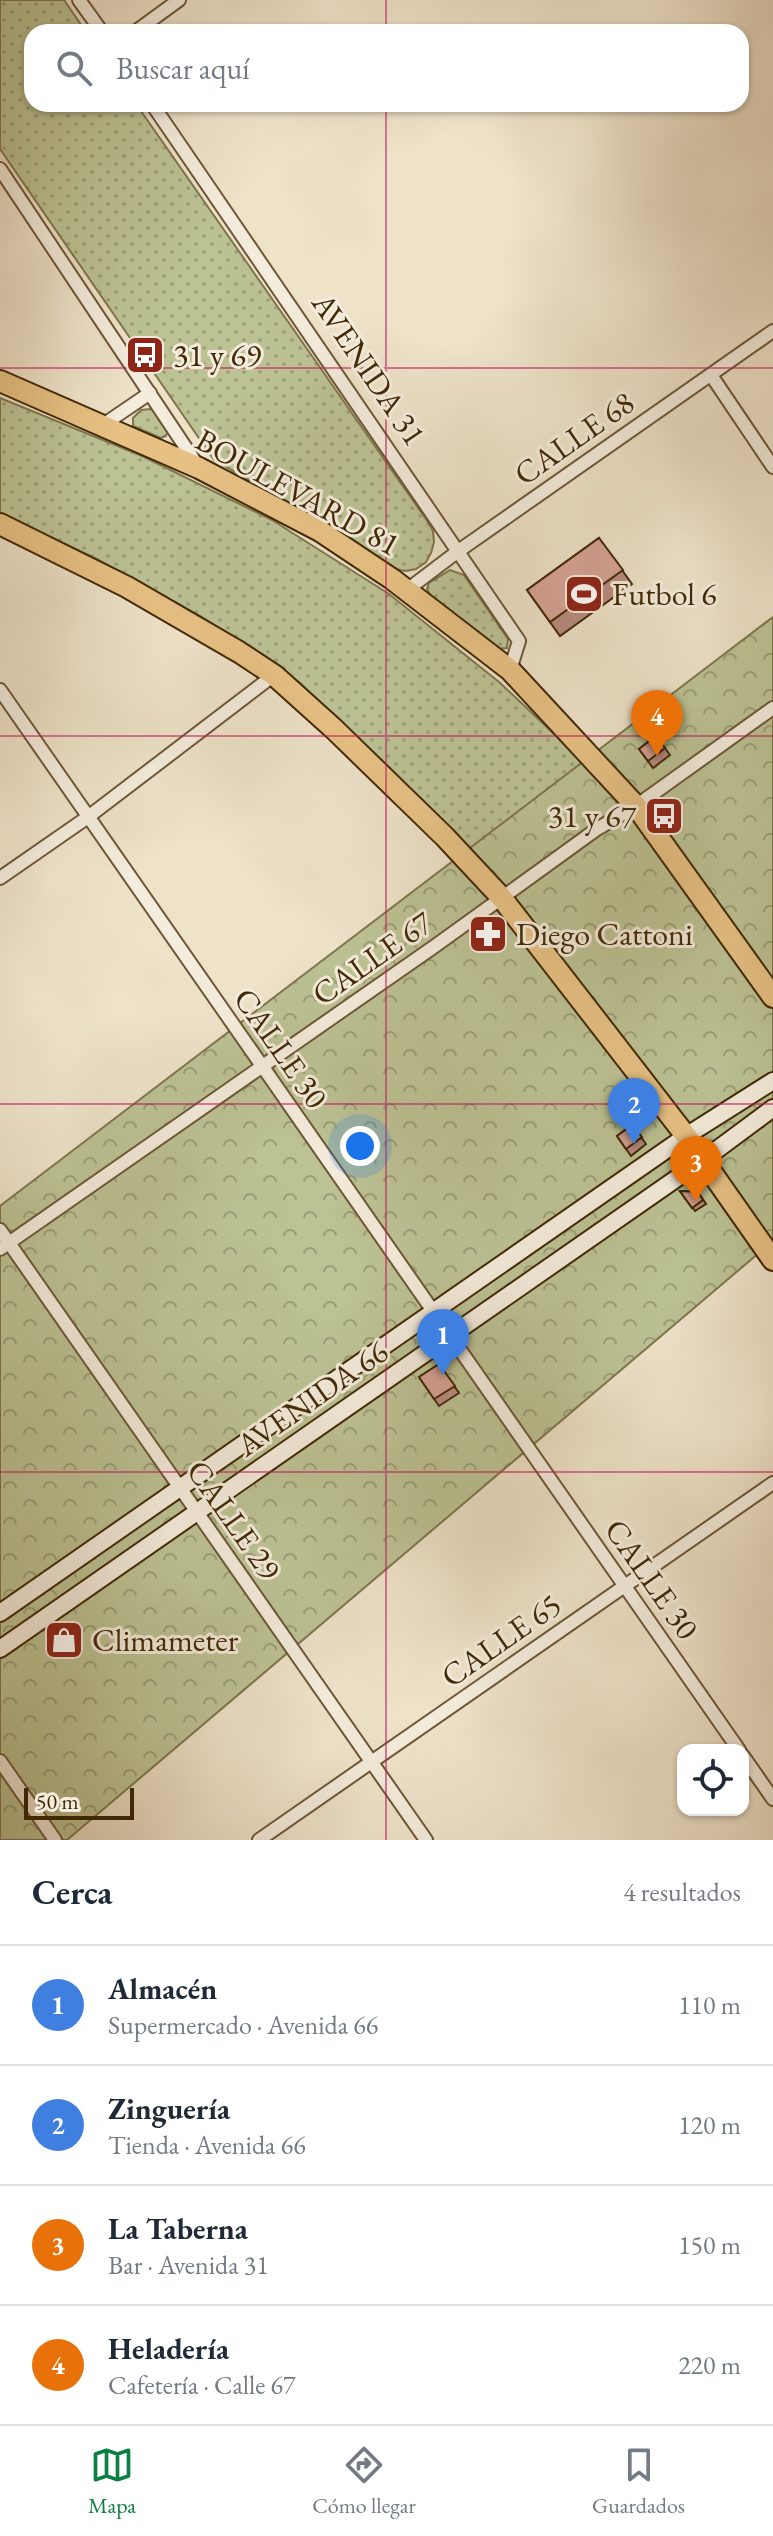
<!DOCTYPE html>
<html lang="es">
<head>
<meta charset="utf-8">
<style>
	body { margin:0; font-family:"EB Garamond",serif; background:#f2f2f3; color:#1f2937 }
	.controls { position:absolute; right:24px; bottom:24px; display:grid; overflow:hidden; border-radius:16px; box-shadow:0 2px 6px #0004 }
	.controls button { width:72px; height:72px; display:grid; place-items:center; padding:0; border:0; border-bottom:2px solid #e0e1e3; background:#fff; color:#1f2937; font:40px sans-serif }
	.scale { position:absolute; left:24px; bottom:20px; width:110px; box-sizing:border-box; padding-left:8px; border:4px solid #422906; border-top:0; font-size:22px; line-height:28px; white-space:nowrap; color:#422906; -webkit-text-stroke:6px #f4ecdc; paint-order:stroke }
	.you { position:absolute; left:360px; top:1146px; width:28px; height:28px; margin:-20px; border:6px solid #fff; border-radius:50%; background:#1a73e8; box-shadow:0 0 0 12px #1a73e833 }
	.badge { display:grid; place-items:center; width:52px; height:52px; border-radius:50%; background:#0b8043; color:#fff; font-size:26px; font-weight:700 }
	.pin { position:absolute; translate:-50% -66px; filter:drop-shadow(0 2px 4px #0008) }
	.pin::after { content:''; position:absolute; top:42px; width:28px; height:24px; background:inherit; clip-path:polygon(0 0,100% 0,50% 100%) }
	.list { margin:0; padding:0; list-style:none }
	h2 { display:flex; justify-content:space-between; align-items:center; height:104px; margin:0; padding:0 32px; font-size:34px }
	h2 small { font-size:26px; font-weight:400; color:#747a83 }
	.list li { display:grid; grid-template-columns:52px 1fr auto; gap:24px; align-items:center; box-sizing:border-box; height:120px; padding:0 32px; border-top:2px solid #e0e1e3 }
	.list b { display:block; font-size:30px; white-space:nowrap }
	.list p { margin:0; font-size:26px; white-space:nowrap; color:#747a83 }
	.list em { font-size:26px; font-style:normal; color:#747a83 }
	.icon { flex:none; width:44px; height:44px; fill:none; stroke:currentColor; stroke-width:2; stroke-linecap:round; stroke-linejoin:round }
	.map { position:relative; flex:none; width:773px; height:1840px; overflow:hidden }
	.search { position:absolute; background:#fff; box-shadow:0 2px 6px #0004; left:24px; right:24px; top:24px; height:88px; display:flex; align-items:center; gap:20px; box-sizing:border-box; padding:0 28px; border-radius:24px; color:#747a83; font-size:30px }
	.sheet { height:584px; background:#fff }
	nav { display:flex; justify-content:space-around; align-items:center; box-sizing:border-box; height:112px; border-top:2px solid #e0e1e3; background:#fff; font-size:22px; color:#747a83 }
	nav a { display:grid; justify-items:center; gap:4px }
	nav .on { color:#0b8043 }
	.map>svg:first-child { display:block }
	.grass { fill:url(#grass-dots); stroke:#7f764d; stroke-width:2 }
	.forest { fill:url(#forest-crowns); stroke:#7f764d; stroke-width:2 }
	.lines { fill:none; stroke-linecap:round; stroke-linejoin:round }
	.minor-casing { stroke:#6d5737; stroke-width:16 }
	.secondary-casing { stroke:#422906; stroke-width:20 }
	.trunk-casing { stroke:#422906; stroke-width:24 }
	.minor { stroke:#f4ecdc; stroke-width:12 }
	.secondary { stroke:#f4ecdc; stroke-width:16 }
	.trunk { stroke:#e7c184; stroke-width:20 }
	.wall { fill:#b88b80; stroke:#422906; stroke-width:2 }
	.building { fill:#d6a295; stroke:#422906; stroke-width:2 }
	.grid { fill:none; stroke:#c2185b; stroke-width:2; stroke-opacity:0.55 }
	.labels { text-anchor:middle; stroke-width:6; stroke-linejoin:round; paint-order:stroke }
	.poi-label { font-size:32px; fill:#422906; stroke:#f4ecdc; text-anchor:start }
	.street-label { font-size:32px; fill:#422906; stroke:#f4ecdc }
</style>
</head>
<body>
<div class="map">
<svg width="773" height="1840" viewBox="0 0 773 1840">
	<defs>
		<pattern id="grass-dots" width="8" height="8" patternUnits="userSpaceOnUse" patternTransform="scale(2)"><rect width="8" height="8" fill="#bcc294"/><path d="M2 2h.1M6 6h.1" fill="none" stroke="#9a9e77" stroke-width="1.8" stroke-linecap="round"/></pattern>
		<pattern id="forest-crowns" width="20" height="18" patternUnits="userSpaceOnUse" patternTransform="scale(2)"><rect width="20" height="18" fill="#bcc294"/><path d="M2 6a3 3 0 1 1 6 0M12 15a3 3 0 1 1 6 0" fill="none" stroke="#9a9e77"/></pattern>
	</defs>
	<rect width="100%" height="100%" fill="#eee2c9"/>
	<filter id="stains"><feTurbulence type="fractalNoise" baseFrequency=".0025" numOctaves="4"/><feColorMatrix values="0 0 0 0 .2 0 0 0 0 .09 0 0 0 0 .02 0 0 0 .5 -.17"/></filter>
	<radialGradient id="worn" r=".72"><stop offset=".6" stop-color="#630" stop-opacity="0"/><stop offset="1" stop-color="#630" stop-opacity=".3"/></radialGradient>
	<g class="grass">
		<polygon points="0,0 64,0 86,32 32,32 32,104 136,104 428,522 433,531 434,542 431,553 426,562 416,569 406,571 394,569 335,529 214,460 0,149"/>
		<polygon points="0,398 142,456 272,520 389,594 499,682 570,749 616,802 500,880 299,682 202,617 95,558 0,514"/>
		<polygon points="150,409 159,413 169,428 166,436 161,438 133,426 133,418 141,410"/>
		<polygon points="450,570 464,575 508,639 507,648 496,649 430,595 427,589 429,583"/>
	</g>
	<polygon class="forest" points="773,617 773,1241 67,1840 0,1840 0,1206"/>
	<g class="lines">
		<g class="minor-casing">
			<g id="minor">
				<polyline points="79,0 102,32"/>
				<polyline points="135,32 179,0"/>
				<polyline points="152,104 519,641 510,670"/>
				<polyline points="0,169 198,466"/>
				<polyline points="711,375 773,467"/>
				<polyline points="103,425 150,393"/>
				<polyline points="407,590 457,552 773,331"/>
				<polyline points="0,690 739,1750"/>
				<polyline points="0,878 88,817 274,675"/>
				<polyline points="0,1230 426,1840"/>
				<polyline points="0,1249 435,946 597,829 636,806 773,708"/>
				<polyline points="743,1756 773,1799"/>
				<polyline points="0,1761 55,1840"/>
				<polyline points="259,1840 773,1483"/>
			</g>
		</g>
		<g class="secondary-casing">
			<g id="secondary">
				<polyline points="0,1613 686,1136 773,1081"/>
				<polyline points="0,1649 703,1160 773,1108"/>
			</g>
		</g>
		<g class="trunk-casing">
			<g id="trunk">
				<polyline points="0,381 199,468 320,531 392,579 510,670 636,806 773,997"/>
				<polyline points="0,524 127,587 239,652 274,675 334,729 445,837 501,897 686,1136 773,1260"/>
			</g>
		</g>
		<use href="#minor" class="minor"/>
		<use href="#secondary" class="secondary"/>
		<use href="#trunk" class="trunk"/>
	</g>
	<g class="wall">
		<polygon points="599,538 632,584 560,636 527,590"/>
		<polygon points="656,736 670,755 653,768 639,749"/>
		<polygon points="632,1125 646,1144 631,1156 617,1136"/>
		<polygon points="680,1191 698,1192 706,1204 695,1211"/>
		<polygon points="439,1364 459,1393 439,1406 419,1377"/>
	</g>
	<g class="building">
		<polygon points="599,538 623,570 550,622 527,590"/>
		<polygon points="656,736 665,748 648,761 639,749"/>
		<polygon points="632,1125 642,1137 626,1149 617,1136"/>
		<polygon points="680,1191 698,1192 703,1200 692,1208"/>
		<polygon points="439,1364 455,1386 434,1399 419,1377"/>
	</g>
	<path class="grid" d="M386,0v32M386,104v1736M0,368h773M0,736h773M0,1104h773M0,1472h773"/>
	<defs>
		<g id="bus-square" transform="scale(2)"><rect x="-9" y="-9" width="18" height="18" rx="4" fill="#8f2418" stroke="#f4ecdc"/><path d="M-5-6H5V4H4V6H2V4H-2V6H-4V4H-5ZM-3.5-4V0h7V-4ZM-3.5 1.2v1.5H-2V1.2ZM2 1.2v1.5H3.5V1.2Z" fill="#fff"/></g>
		<g id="stadium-square" transform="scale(2)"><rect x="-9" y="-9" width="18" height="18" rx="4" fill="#8f2418" stroke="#f4ecdc"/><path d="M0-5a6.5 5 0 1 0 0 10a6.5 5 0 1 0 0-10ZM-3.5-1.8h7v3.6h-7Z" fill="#fff"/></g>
		<g id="pharmacy-square" transform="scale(2)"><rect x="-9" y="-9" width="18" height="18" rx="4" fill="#8f2418" stroke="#f4ecdc"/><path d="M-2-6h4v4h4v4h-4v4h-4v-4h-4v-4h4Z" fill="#fff"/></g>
		<g id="shop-square" transform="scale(2)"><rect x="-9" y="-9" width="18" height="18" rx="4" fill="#8f2418" stroke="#f4ecdc"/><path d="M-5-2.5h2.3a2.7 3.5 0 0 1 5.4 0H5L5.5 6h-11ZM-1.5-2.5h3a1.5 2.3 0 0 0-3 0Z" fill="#fff"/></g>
	</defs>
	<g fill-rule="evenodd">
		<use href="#bus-square" x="145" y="355"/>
		<use href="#stadium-square" x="584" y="594"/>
		<use href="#bus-square" x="664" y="816"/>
		<use href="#pharmacy-square" x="488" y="934"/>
		<use href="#shop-square" x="64" y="1640"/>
	</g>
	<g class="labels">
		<g class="poi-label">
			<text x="173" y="366">31 y 69</text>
			<text x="612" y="605">Futbol 6</text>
			<text x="636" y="827" text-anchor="end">31 y 67</text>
			<text x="516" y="945">Diego Cattoni</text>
			<text x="92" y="1651">Climameter</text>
		</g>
		<g class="street-label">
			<text transform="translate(369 369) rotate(56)" y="11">AVENIDA 31</text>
			<text transform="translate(574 438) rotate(-35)" y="11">CALLE 68</text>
			<text transform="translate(298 492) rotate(29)" y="11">BOULEVARD 81</text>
			<text transform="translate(372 958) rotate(-35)" y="11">CALLE 67</text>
			<text transform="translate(281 1048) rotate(55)" y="11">CALLE 30</text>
			<text transform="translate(312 1398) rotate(-35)" y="11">AVENIDA 66</text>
			<text transform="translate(234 1520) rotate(55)" y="11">CALLE 29</text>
			<text transform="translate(652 1579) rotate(55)" y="11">CALLE 30</text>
			<text transform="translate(501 1640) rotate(-35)" y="11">CALLE 65</text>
		</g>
	</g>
	<rect width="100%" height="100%" filter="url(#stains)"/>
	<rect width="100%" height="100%" fill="url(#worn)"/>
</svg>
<div class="controls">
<button><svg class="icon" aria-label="locate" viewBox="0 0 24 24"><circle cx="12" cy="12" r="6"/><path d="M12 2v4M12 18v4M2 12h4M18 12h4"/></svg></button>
</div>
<div class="scale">50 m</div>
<div class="you"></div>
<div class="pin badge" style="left:443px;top:1375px;background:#3f7fe0">1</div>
<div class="pin badge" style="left:634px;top:1144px;background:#3f7fe0">2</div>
<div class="pin badge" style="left:696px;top:1202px;background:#e8710a">3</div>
<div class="pin badge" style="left:657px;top:756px;background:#e8710a">4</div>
<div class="search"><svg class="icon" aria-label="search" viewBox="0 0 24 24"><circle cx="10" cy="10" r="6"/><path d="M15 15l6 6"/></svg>Buscar aquí</div>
</div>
<section class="sheet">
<h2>Cerca<small>4 resultados</small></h2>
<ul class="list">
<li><span class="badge" style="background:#3f7fe0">1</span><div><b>Almacén</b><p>Supermercado · Avenida 66</p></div><em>110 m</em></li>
<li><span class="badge" style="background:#3f7fe0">2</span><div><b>Zinguería</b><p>Tienda · Avenida 66</p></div><em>120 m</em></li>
<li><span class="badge" style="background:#e8710a">3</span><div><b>La Taberna</b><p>Bar · Avenida 31</p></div><em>150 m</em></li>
<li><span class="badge" style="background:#e8710a">4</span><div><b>Heladería</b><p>Cafetería · Calle 67</p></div><em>220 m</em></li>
</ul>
</section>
<nav>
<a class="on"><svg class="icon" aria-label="map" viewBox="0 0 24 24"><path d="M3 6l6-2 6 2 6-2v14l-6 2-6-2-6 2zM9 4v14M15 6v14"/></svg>Mapa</a>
<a><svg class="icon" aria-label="directions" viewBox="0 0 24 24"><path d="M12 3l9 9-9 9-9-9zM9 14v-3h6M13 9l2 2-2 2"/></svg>Cómo llegar</a>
<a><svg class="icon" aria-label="saved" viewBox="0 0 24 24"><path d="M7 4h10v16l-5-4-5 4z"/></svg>Guardados</a>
</nav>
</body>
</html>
